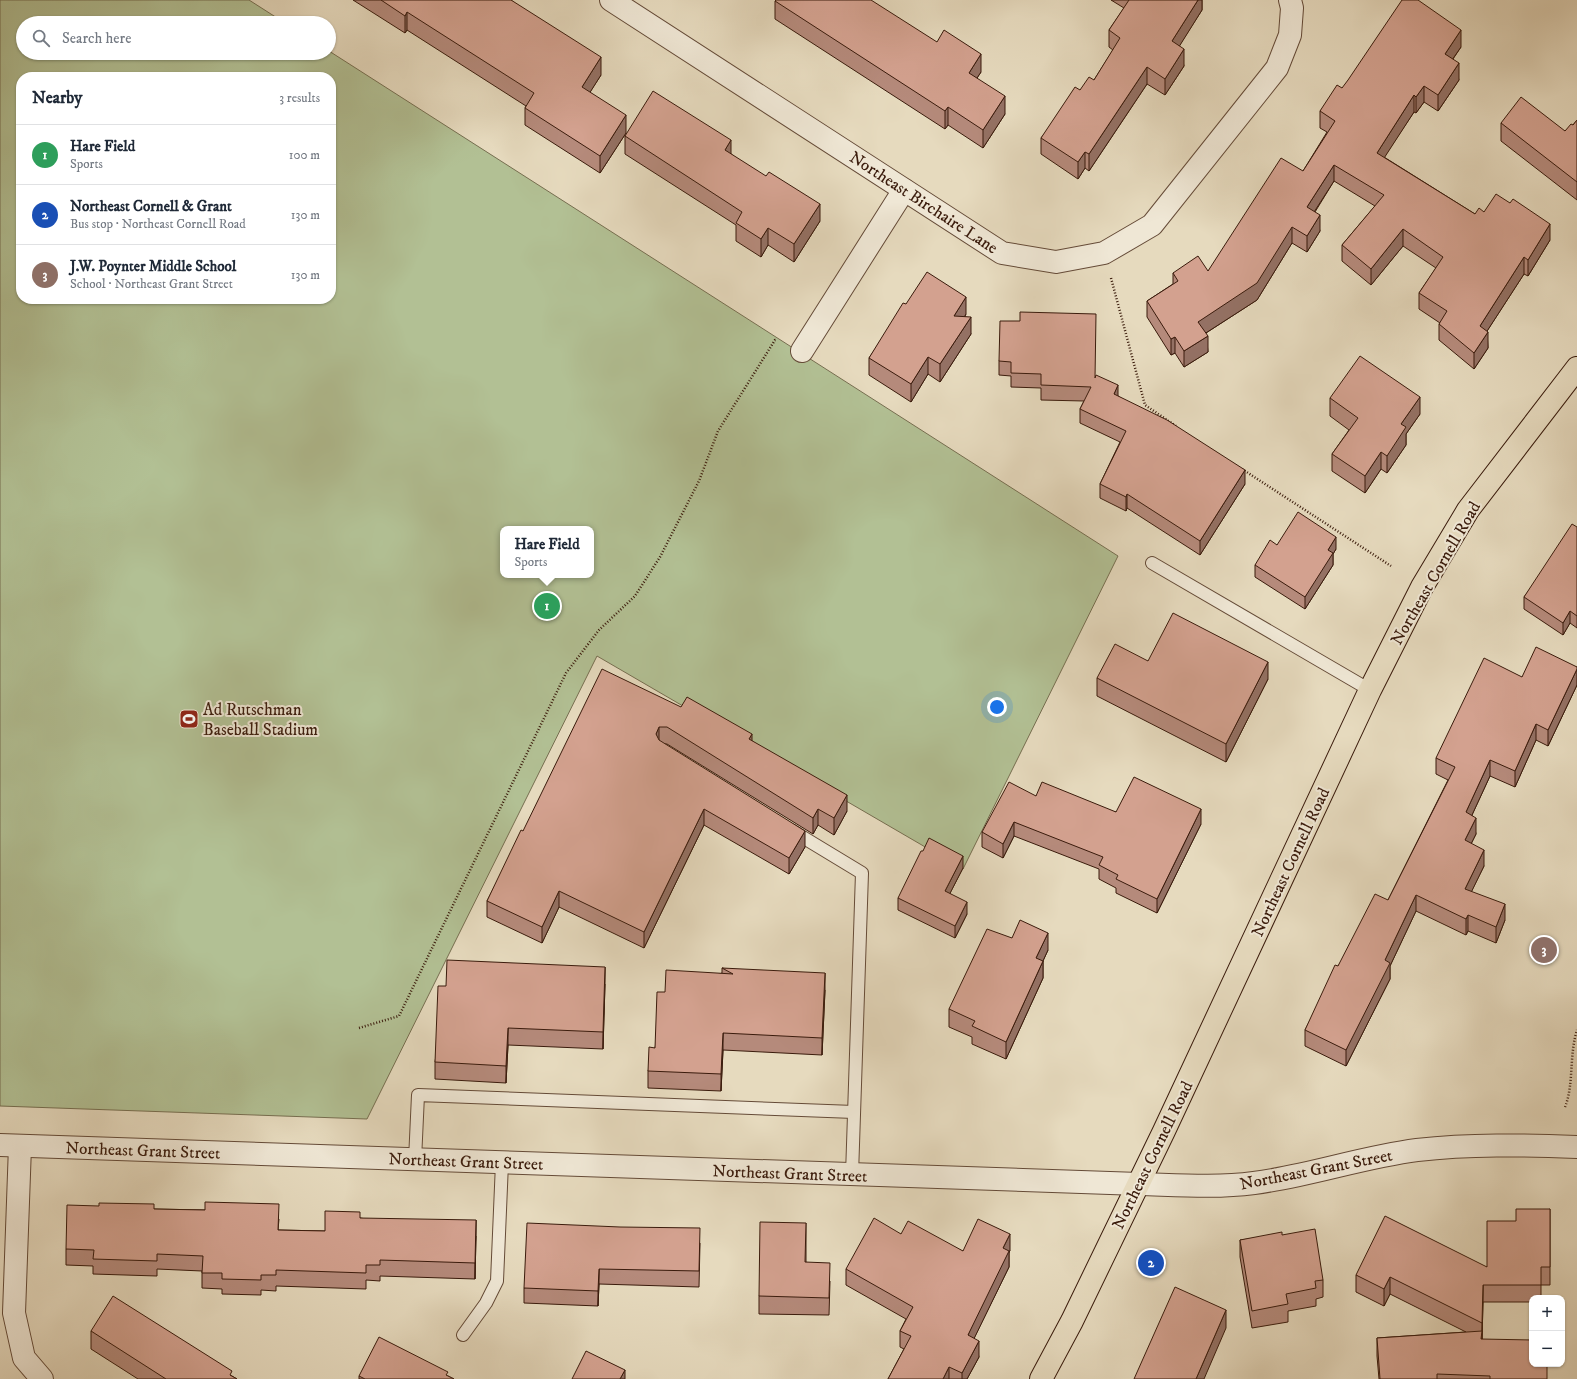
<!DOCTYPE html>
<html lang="en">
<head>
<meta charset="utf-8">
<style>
	body { margin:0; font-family:"IM FELL DW Pica",serif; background:#f6f6f7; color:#1f2937 }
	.controls { position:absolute; right:12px; bottom:12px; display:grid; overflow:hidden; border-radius:8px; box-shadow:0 1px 3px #0004 }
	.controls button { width:36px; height:36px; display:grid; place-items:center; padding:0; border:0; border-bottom:1px solid #e0e1e3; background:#fff; color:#1f2937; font:20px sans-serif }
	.you { position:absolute; left:997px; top:707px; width:14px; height:14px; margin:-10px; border:3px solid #fff; border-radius:50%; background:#1a73e8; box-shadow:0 0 0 6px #1a73e833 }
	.badge { display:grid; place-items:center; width:26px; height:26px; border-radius:50%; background:#8f2418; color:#fff; font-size:13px; font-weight:700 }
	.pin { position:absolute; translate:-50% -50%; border:2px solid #fff; box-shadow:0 1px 4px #0006 }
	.popup { position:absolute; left:500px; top:526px; width:94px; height:52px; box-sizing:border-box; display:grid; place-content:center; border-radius:8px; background:#fff; filter:drop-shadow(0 1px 3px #0005); font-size:13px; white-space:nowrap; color:#747a83 }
	.popup b { font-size:15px; color:#1f2937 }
	.popup::after { content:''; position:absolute; left:50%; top:100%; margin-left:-8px; border:8px solid transparent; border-top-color:#fff }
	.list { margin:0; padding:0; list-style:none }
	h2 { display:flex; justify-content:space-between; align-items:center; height:52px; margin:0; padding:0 16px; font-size:17px }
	h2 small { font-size:13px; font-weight:400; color:#747a83 }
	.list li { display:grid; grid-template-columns:26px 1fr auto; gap:12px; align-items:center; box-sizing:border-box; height:60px; padding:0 16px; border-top:1px solid #e0e1e3 }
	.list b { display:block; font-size:15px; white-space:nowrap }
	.list p { margin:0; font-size:13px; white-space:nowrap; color:#747a83 }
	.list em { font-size:13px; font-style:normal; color:#747a83 }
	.icon { flex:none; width:22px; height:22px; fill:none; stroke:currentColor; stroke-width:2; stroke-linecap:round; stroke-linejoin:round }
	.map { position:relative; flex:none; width:1577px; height:1379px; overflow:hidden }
	.search { position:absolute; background:#fff; box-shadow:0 1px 3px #0004; left:16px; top:16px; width:320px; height:44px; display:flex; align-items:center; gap:10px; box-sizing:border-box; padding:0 14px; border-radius:22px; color:#747a83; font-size:15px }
	.panel { position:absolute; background:#fff; box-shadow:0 1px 3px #0004; left:16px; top:72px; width:320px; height:232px; border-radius:16px }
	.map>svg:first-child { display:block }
	.green { fill:#b2c094; stroke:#766e50; fill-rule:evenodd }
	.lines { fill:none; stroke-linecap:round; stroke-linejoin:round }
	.service-casing { stroke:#654b38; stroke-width:14 }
	.minor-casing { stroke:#654b38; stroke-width:24 }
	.tertiary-casing { stroke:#654b38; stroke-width:24 }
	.trunk-casing { stroke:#3a1b0c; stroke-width:24 }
	.path { stroke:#3a1b0c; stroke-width:2.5; stroke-dasharray:1 2; stroke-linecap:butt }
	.service { stroke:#efe7d5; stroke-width:12 }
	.minor { stroke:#efe7d5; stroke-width:22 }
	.tertiary { stroke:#efe7d5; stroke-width:22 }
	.trunk { stroke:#e6dabe; stroke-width:22 }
	.wall { fill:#b58a7b; stroke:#3a1b0c }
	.shaded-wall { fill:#947164; stroke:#3a1b0c }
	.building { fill:#d3a18f; stroke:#3a1b0c }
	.labels { text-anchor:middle; stroke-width:4; stroke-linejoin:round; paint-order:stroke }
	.street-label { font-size:17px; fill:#3a1b0c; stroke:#efe7d5 }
	.poi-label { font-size:17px; fill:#3a1b0c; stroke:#efe7d5; text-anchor:start }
</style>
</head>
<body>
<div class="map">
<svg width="1577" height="1379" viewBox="0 0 1577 1379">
	<rect width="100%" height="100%" fill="#e6dabe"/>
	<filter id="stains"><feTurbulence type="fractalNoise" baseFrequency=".005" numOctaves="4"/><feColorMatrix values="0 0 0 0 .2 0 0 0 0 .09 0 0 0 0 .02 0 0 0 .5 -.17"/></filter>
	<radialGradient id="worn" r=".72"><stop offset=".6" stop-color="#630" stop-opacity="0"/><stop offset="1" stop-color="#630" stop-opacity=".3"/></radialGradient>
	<path class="green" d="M0,0h249l36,23h-262v30h306v-2l789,505 -155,313 -366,-213 -230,463 -367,-13zM21,77h310v222h-310zM503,529h88v46h-88z"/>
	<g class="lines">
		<g class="service-casing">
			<g id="service">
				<polyline points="1152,563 1370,690"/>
				<polyline points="791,830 862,873 852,1175"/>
				<polyline points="415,1160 418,1095 854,1112"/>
				<polyline points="463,1335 486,1303 497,1281 502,1163"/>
			</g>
		</g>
		<g class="minor-casing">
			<g id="minor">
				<polyline points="611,0 1002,253 1056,262 1104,253 1152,225 1277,68 1290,35 1292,8 1290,0"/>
				<polyline points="802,351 904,190"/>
				<polyline points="20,1146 14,1313 24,1358 42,1379"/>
				<path d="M1139,1184c38,1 77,4 115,-1 55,-7 108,-26 163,-33 53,-6 106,-5 160,-3"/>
			</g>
		</g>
		<g class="tertiary-casing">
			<polyline id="tertiary" points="0,1145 1139,1184"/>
		</g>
		<g class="trunk-casing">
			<polyline id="trunk" points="1041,1379 1072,1321 1164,1131 1370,690 1422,587 1468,510 1577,368"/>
		</g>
		<g class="path">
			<polyline points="1111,278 1145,405 1176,426"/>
			<polyline points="1242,469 1391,566"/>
			<polyline points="359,1028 399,1016 566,673 599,630 635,596 660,557 699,481 718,431 775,340 777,340"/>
			<path d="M1565,1107c9,-22 4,-52 12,-77"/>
		</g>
		<use href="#service" class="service"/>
		<use href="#minor" class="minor"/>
		<use href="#tertiary" class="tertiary"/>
		<use href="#trunk" class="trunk"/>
	</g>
	<g class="wall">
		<polygon points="353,0 511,0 601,75 590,92 626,133 600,173 525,125 525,108 526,106 407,30 405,33"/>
		<polygon points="1111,0 1202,0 1202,10 1179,46 1184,66 1165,95 1147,84 1089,171 1085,168 1078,179 1041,154 1041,138 1080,90 1094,80 1113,50 1109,47 1109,30 1124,8"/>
		<polygon points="775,1 981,72 977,78 1005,114 983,148 948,125 945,129 775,19"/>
		<polygon points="1461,47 1453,59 1459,80 1438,111 1424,102 1416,113 1414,112 1384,157 1475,214 1484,212 1550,240 1528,276 1524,274 1487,331 1488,348 1474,369 1439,340 1439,324 1440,323 1419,309 1419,293 1436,268 1403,246 1371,285 1342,261 1342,245 1375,206 1334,181 1315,212 1320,231 1307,252 1292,243 1257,300 1206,333 1208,352 1184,367 1175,353 1171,355 1147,317 1147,301 1173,284 1173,273 1208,271 1303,171 1327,132 1320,128 1320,111 1342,88"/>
		<polygon points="1577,120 1577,200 1501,141 1501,123 1565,131 1573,125"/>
		<polygon points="625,136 731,154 820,221 794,262 768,245 761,257 736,241 736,225 625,154"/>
		<polygon points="906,304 966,314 965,316 971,334 940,382 928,374 911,402 869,375 869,358"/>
		<polygon points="1020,321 1095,378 1118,396 1245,484 1200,555 1127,508 1126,511 1100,498 1100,484 1120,442 1080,423 1080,409 1084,401 1041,400 1041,388 1011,387 1011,376 999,375 999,361"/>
		<polygon points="1330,398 1420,414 1406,434 1406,445 1387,473 1381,469 1365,493 1332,471 1332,454 1349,430 1330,416"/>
		<polygon points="1577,527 1577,628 1570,623 1563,635 1524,609 1524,597"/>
		<polygon points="1277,545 1336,549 1333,554 1333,565 1305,609 1255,577 1255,565"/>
		<polygon points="1148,661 1268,679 1226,762 1097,696 1097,678"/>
		<polygon points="1577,667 1577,685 1548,746 1536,740 1515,787 1490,776 1472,815 1476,834 1471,844 1484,866 1471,892 1505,920 1496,943 1468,931 1466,935 1416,911 1390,966 1390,979 1346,1066 1305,1046 1305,1030 1338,966 1388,900 1448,780 1436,774 1436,758 1522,677"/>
		<polygon points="681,707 752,741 847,811 834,835 818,825 813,834 667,744 665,744 805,847 789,874 704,825 644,948 559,907 542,943 487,917 487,901 523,831"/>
		<polygon points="1036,796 1116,812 1201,824 1157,913 1116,893 1116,888 1099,879 1099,869 1014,836 1003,858 982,847 982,832"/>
		<polygon points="963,868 950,893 967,914 955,938 898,910 898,898"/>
		<polygon points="1012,938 1048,950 1043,961 1043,978 1006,1059 972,1044 972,1037 949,1027 949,1009"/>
		<polygon points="722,968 825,990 822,1055 723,1050 721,1091 648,1088 648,1071 655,1048 665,992 722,973"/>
		<polygon points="605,984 603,1049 508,1045 506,1083 435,1079 435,1062 446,986"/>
		<polygon points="154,1209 205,1210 279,1219 278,1230 325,1231 360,1218 476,1236 475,1279 380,1276 380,1281 366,1280 366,1289 276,1286 276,1291 261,1290 261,1295 222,1294 222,1289 202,1288 202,1271 157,1269 157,1276 93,1274 93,1266 66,1265 66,1249"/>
		<polygon points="1550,1209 1550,1285 1541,1285 1541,1298 1532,1298 1532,1302 1483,1302 1482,1339 1547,1379 1379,1379 1377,1356 1377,1338 1466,1332 1390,1294 1384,1306 1356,1292 1356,1275 1487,1267 1516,1221"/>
		<polygon points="806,1223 806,1262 830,1281 829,1315 759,1314 759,1296"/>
		<polygon points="901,1234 963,1251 1010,1250 1009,1253 1009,1267 974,1338 979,1357 967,1379 888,1379 904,1349 900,1347 900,1331 906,1319 846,1285 846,1269"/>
		<polygon points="1282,1235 1323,1280 1323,1297 1316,1299 1316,1306 1288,1311 1288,1322 1252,1328 1240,1257 1240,1240"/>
		<polygon points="700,1243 699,1287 599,1284 598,1306 524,1303 524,1288"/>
		<polygon points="91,1331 232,1376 237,1379 138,1379 91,1349"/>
		<polygon points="359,1376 448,1376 454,1379 359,1379"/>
	</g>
	<g class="shaded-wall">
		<polygon points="1198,0 1202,0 1202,10 1172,58 1172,41"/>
		<polygon points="407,12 407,30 405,33 405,16"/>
		<polygon points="1461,30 1461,47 1445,70 1445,54"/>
		<polygon points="1184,49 1184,66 1165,95 1165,79"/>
		<polygon points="981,54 981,72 969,90 969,73"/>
		<polygon points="601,57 601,75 582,105 582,87"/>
		<polygon points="1459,63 1459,80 1438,111 1438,95"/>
		<polygon points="1147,67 1147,84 1089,171 1089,154"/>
		<polygon points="1424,86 1424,102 1416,113 1416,97"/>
		<polygon points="1414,95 1414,112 1377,169 1377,153"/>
		<polygon points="1005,96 1005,114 983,148 983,130"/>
		<polygon points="948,107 948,125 945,129 945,111"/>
		<polygon points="626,115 626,133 600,173 600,156"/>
		<polygon points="731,140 731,157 725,150"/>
		<polygon points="1085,152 1085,168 1078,179 1078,162"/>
		<polygon points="1334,165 1334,181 1307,223 1307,207"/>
		<polygon points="820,204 820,221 794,262 794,244"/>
		<polygon points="1320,215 1320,231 1307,252 1307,236"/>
		<polygon points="1550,224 1550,240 1528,276 1528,260"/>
		<polygon points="1292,227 1292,243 1257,300 1198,338 1198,322"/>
		<polygon points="768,228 768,245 761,257 761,239"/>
		<polygon points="1403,229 1403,246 1371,285 1371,269"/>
		<polygon points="1524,257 1524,274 1480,342 1480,326"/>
		<polygon points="966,297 966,314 954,334 954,316"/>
		<polygon points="971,317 971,334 940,382 940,364"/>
		<polygon points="1488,332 1488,348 1474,369 1474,353"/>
		<polygon points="1208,336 1208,352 1184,367 1184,351"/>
		<polygon points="1175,337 1175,353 1171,355 1171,339"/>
		<polygon points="928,357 928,374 911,402 911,384"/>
		<polygon points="1118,385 1118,400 1114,394"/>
		<polygon points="1420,397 1420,414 1406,434 1406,445 1387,473 1387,456 1401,424"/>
		<polygon points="1381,452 1381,469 1365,493 1365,476"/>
		<polygon points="1245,470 1245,484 1200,555 1200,541"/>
		<polygon points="1127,494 1127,508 1126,511 1126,497"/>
		<polygon points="1336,537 1336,549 1333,554 1333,565 1305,609 1305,597 1328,550"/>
		<polygon points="1570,611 1570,623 1563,635 1563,623"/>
		<polygon points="1268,662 1268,679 1226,762 1226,744"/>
		<polygon points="1577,669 1577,685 1548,746 1548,730"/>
		<polygon points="1536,724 1536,740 1515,787 1515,771"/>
		<polygon points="659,727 659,744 656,734"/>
		<polygon points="752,734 752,750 749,739"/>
		<polygon points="1490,760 1490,776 1466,828 1466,812"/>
		<polygon points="847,795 847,811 834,835 834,818"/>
		<polygon points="704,809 704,825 644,948 644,932"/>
		<polygon points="818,809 818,825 813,834 813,818"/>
		<polygon points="1201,809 1201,824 1157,913 1157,899"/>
		<polygon points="1476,818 1476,834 1465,856 1465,840"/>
		<polygon points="1014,822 1014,836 1003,858 1003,844"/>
		<polygon points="805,831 805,847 789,874 789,858"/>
		<polygon points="1484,850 1484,866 1465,905 1465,889"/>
		<polygon points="963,856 963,868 945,903 945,891"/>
		<polygon points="559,891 559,907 542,943 542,927"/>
		<polygon points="1416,895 1416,911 1390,966 1390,979 1346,1066 1346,1050 1385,960"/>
		<polygon points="967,902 967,914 955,938 955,926"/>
		<polygon points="1505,904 1505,920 1496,943 1496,927"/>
		<polygon points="1468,915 1468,931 1466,935 1466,919"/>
		<polygon points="1048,933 1048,950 1036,976 1036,958"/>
		<polygon points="1043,961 1043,978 1006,1059 1006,1042"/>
		<polygon points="605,967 605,984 603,1049 603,1032"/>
		<polygon points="825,973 825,990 822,1055 822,1038"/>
		<polygon points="508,1028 508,1045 506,1083 506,1066"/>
		<polygon points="723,1033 723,1050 721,1091 721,1074"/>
		<polygon points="476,1220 476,1236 475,1279 475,1263"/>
		<polygon points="1010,1234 1010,1250 1009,1253 1009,1267 968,1351 968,1335 1003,1248"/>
		<polygon points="599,1269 599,1284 598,1306 598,1291"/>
		<polygon points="1390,1277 1390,1294 1384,1306 1384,1289"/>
		<polygon points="1483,1285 1483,1302 1482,1340 1482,1323"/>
		<polygon points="1226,1310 1226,1328 1204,1379 1196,1379"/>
		<polygon points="979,1341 979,1357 967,1379 962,1379 962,1373"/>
		<polygon points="949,1367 949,1379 943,1379"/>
		<polygon points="625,1370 625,1379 620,1379"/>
	</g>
	<g class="building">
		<polygon points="381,0 511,0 601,57 582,87 626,115 600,156 525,108 534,93 407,12 405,16"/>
		<polygon points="776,0 871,0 937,42 944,30 981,54 969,73 1005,96 983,130 948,107 945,111 775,1"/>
		<polygon points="1129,0 1198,0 1172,41 1184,49 1165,79 1147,67 1089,154 1085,152 1078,162 1041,138 1075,87 1080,90 1089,77 1094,80 1120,38 1109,30"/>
		<polygon points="1402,0 1418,0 1461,30 1445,54 1459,63 1438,95 1424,86 1416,97 1414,95 1377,153 1475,214 1479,208 1484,212 1496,194 1510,203 1513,199 1550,224 1528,260 1524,257 1480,326 1488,332 1474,353 1439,324 1447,311 1419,293 1443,257 1403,229 1371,269 1342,245 1384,195 1334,165 1307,207 1320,215 1307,236 1292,227 1257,283 1198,322 1208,336 1184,351 1175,337 1171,339 1147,301 1178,281 1173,273 1198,256 1208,271 1281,158 1303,171 1335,121 1320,111 1337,85 1342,88 1348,80"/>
		<polygon points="653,91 731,140 725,150 766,176 769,172 820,204 794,244 768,228 761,239 736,223 742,212 625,136"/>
		<polygon points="1521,97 1565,131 1571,124 1573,125 1577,120 1577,182 1501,123"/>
		<polygon points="927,272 966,297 954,316 971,317 940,364 928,357 911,384 869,358 903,303 906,304"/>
		<polygon points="1020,312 1096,314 1095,378 1096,375 1118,385 1114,394 1167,420 1245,470 1200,541 1127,494 1126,497 1100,484 1126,431 1080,409 1091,387 1041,385 1041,374 1011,373 1011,362 999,361 1000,321 1020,321"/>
		<polygon points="1360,356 1420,397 1401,424 1406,427 1387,456 1381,452 1365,476 1332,454 1358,418 1330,398"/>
		<polygon points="1298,512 1336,537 1328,550 1333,553 1305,597 1255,565 1270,540 1277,545"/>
		<polygon points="1572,524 1577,527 1577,616 1570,611 1563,623 1524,597"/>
		<polygon points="1173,613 1268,662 1226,744 1097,678 1115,644 1148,661"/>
		<polygon points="1536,647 1577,667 1577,669 1548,730 1536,724 1515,771 1490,760 1466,812 1476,818 1465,840 1484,850 1465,889 1505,904 1496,927 1468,915 1466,919 1416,895 1385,960 1390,963 1346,1050 1305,1030 1335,965 1338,966 1375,894 1388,900 1455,767 1436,758 1484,658 1522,677"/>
		<polygon points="602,669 681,707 687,697 752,734 749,739 847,795 834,818 818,809 813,818 667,727 659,727 656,734 659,740 805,831 789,858 704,809 644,932 559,891 542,927 487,901 521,830 523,831"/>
		<polygon points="1134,777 1201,809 1157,899 1116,879 1118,875 1099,865 1103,857 1014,822 1003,844 982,832 1009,782 1036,796 1042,782 1116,812"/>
		<polygon points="929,838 963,856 945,891 967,902 955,926 898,898 921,851 923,851"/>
		<polygon points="1020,920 1048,933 1036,958 1043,961 1006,1042 972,1026 975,1021 949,1009 987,929 1012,938"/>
		<polygon points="447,960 605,967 603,1032 508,1028 506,1066 435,1062 438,986 446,986"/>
		<polygon points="722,968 825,973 822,1038 723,1033 721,1074 648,1071 649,1047 655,1048 657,992 665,992 666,970 733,974"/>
		<polygon points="205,1202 279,1204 278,1230 325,1231 325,1211 360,1212 360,1218 476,1220 475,1263 380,1260 380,1265 366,1265 366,1273 276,1270 276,1275 261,1275 261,1280 222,1279 222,1273 202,1273 203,1256 157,1254 157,1261 93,1259 94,1250 66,1249 67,1205 99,1206 99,1203 154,1204 154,1209 205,1210"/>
		<polygon points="1516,1209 1550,1209 1550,1267 1541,1267 1541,1285 1483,1285 1482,1323 1390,1277 1384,1289 1356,1275 1385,1216 1487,1267 1487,1221 1516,1221"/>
		<polygon points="874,1218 901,1234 908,1221 963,1251 978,1219 1010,1234 1003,1248 1009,1251 968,1335 979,1341 962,1373 949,1367 943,1379 888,1379 911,1336 900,1331 913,1307 846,1269"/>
		<polygon points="760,1222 806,1223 805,1262 830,1263 829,1298 759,1296"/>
		<polygon points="527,1223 620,1227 700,1228 699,1271 599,1269 598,1291 524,1288"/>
		<polygon points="1315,1229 1323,1280 1315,1281 1316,1288 1286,1294 1288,1304 1252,1311 1240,1240 1282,1232 1282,1235"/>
		<polygon points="1175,1287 1226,1310 1196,1379 1134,1379"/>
		<polygon points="113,1296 232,1371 230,1375 237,1379 166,1379 91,1331"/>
		<polygon points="1482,1331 1481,1339 1532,1340 1532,1364 1547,1364 1547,1379 1490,1379 1490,1376 1437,1374 1437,1379 1380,1379 1377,1338"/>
		<polygon points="379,1337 448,1372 446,1375 454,1379 365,1379 359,1376"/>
		<polygon points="586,1351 625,1370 620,1379 572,1379"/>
	</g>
	<defs>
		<g id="stadium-square" transform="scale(1)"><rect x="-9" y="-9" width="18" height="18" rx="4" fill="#8f2418" stroke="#efe7d5"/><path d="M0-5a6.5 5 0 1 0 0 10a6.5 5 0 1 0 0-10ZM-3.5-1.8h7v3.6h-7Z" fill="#fff"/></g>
	</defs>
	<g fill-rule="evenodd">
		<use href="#stadium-square" x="189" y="719"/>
	</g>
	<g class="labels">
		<g class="street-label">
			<text transform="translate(924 202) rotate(33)" y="6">Northeast Birchaire Lane</text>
			<text transform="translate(1435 573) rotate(-60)" y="6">Northeast Cornell Road</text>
			<text transform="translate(1290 862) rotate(-65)" y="6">Northeast Cornell Road</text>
			<text transform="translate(143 1150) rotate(2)" y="6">Northeast Grant Street</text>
			<text transform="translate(1152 1155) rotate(-64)" y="6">Northeast Cornell Road</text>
			<text transform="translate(466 1161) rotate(2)" y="6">Northeast Grant Street</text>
			<text transform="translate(1316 1169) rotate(-11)" y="6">Northeast Grant Street</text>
			<text transform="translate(790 1173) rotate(2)" y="6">Northeast Grant Street</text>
		</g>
		<g class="poi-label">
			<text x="203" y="715">Ad Rutschman<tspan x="203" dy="20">Baseball Stadium</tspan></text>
		</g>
	</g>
	<rect width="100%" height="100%" filter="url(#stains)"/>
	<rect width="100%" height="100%" fill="url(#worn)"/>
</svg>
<div class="controls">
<button>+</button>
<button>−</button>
</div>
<div class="you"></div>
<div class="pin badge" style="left:547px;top:606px;background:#2e9e5b">1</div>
<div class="popup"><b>Hare Field</b>Sports</div>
<div class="pin badge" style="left:1151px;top:1263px;background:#1a4fb4">2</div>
<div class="pin badge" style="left:1544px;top:950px;background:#8d6e63">3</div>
<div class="search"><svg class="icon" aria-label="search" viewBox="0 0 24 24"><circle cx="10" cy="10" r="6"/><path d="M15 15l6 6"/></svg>Search here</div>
<section class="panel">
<h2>Nearby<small>3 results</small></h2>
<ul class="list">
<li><span class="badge" style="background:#2e9e5b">1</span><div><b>Hare Field</b><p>Sports</p></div><em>100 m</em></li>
<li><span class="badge" style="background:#1a4fb4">2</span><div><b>Northeast Cornell &amp; Grant</b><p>Bus stop · Northeast Cornell Road</p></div><em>130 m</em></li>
<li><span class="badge" style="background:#8d6e63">3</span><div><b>J.W. Poynter Middle School</b><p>School · Northeast Grant Street</p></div><em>130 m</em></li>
</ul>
</section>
</div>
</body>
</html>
